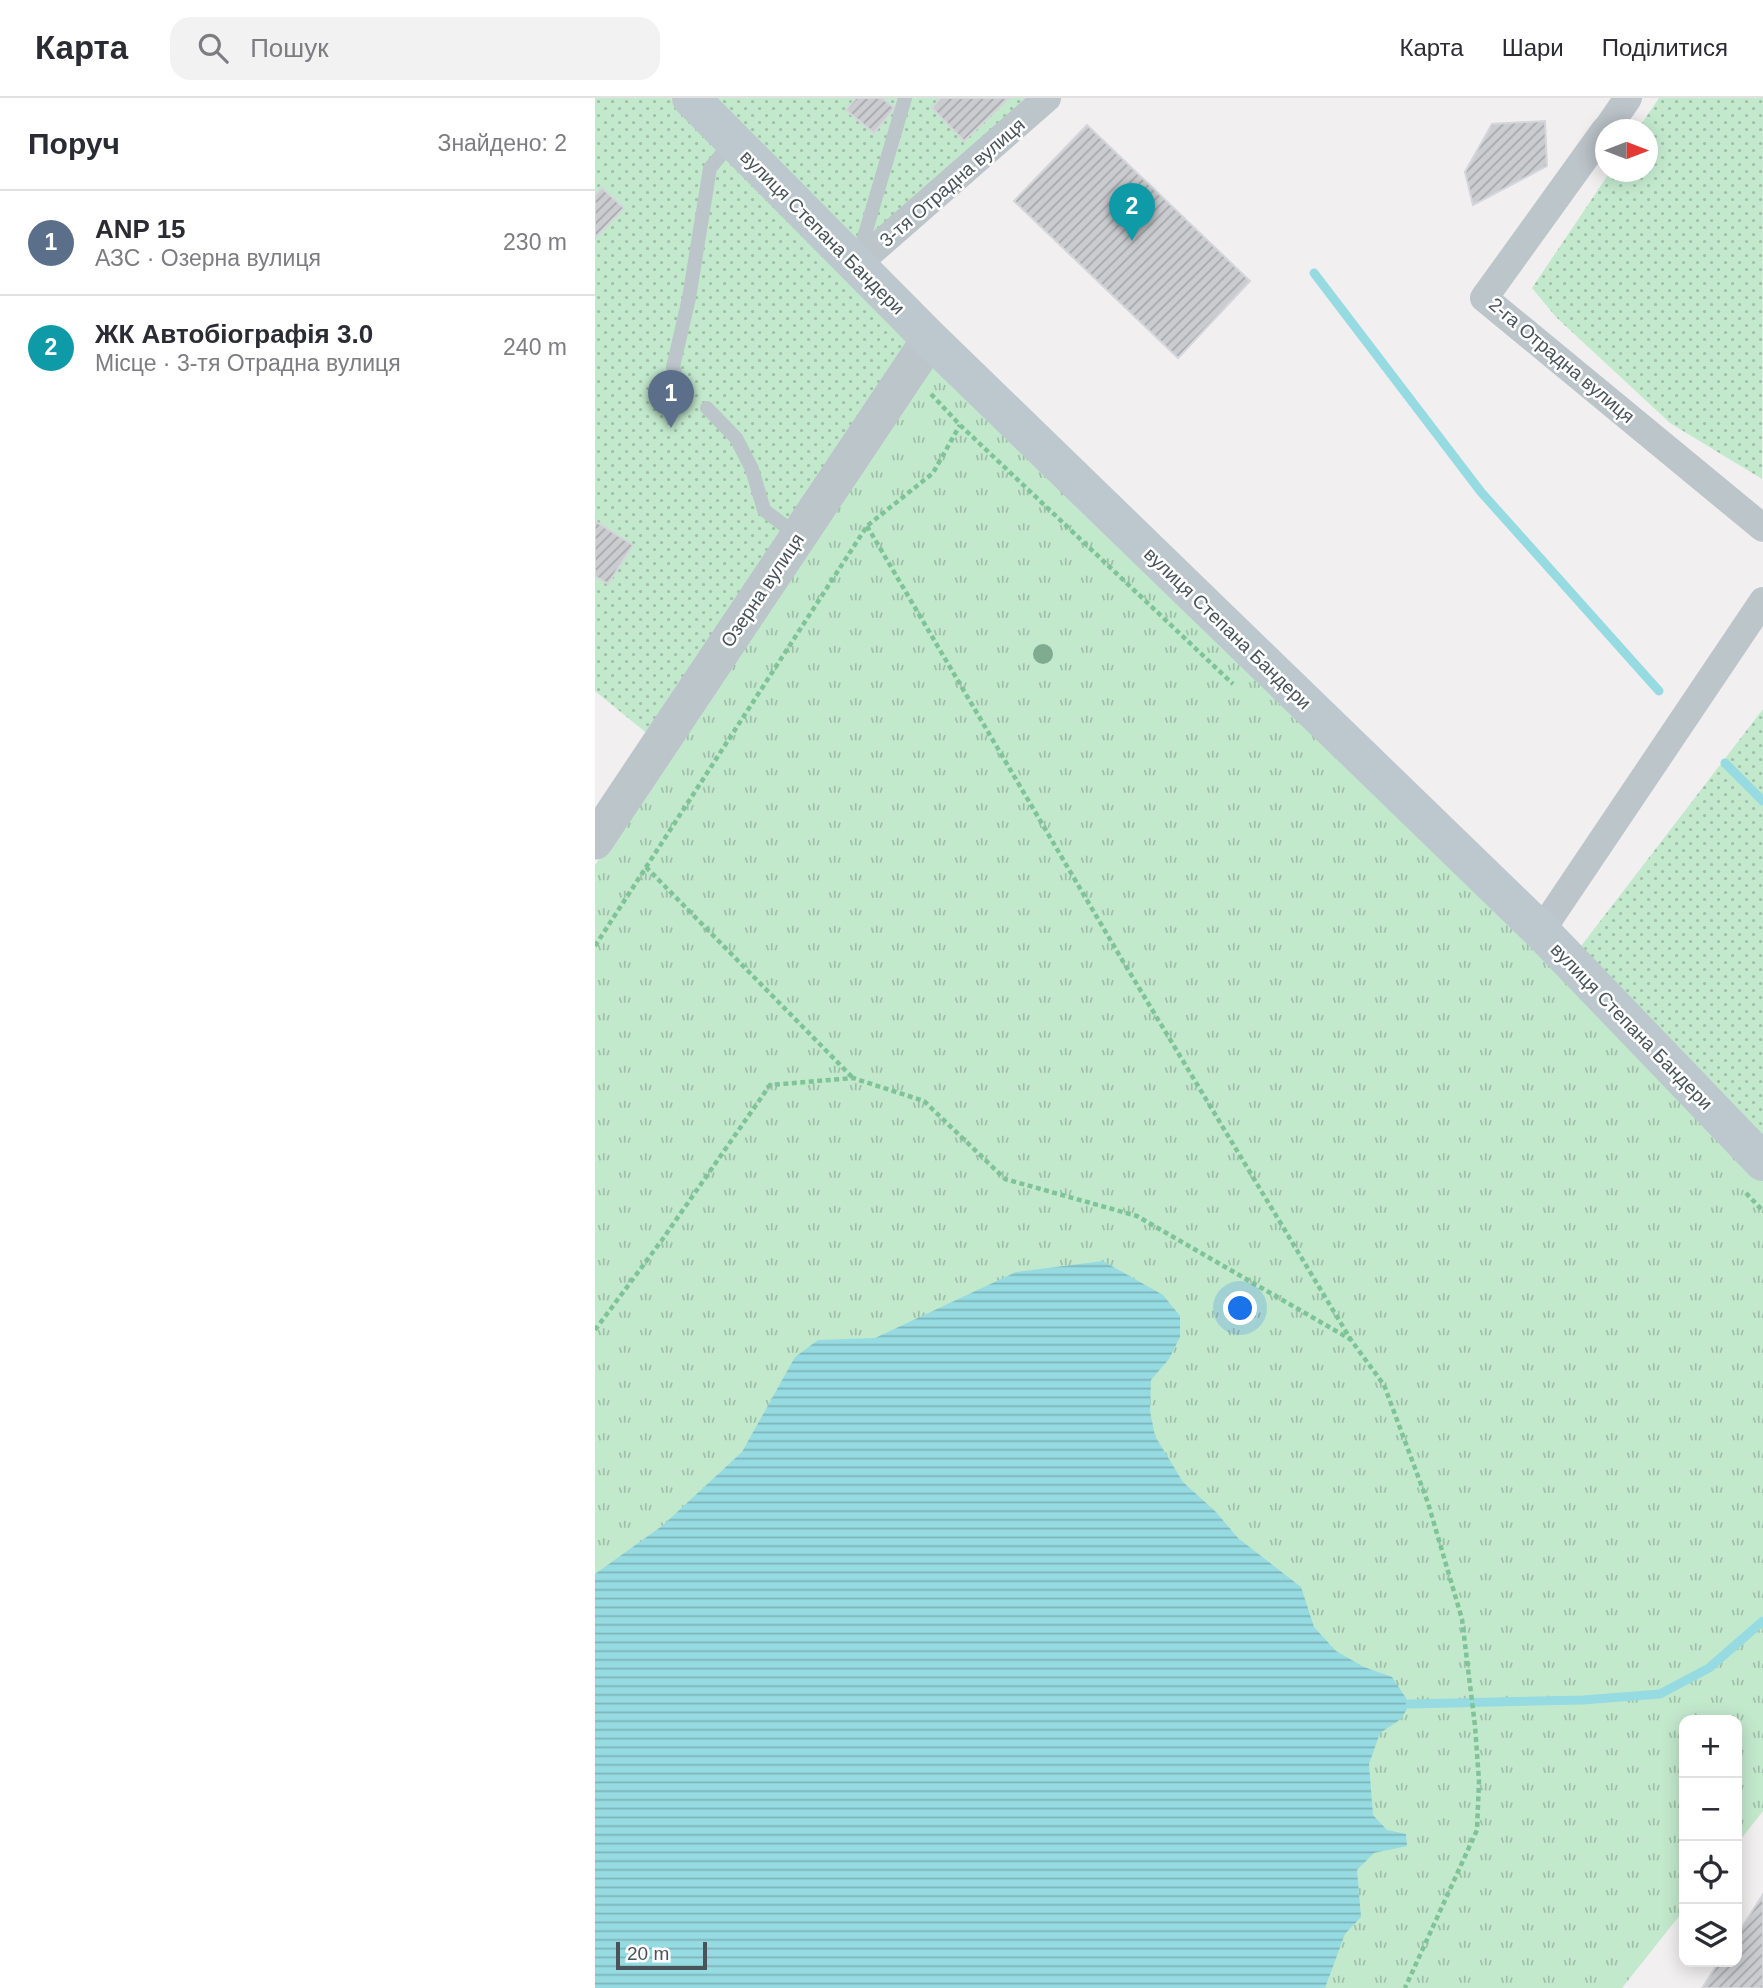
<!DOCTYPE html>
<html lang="uk">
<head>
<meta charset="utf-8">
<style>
	body { margin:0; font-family:Helvetica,sans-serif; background:#f2f2f3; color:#2b2b33 }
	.controls { position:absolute; right:21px; bottom:21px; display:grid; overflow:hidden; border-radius:14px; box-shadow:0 4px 18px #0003 }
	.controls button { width:63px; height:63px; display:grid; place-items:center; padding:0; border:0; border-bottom:2px solid #e1e1e2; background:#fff; color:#2b2b33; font:35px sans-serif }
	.compass { position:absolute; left:1000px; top:21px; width:63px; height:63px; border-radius:50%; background:#fff; box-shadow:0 4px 18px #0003; rotate:90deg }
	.scale { position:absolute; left:21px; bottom:18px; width:91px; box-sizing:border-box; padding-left:7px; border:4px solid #49545a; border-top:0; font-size:19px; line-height:24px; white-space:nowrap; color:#49545a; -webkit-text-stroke:5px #fff; paint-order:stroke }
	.you { position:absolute; left:646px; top:1211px; width:24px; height:24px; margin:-18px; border:5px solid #fff; border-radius:50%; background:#1a73e8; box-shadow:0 0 0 10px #1a73e833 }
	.badge { display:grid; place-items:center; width:46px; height:46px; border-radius:50%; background:#3089cb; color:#fff; font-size:23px; font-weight:700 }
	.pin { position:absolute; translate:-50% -58px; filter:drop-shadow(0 2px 4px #0008) }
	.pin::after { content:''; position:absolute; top:37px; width:24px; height:21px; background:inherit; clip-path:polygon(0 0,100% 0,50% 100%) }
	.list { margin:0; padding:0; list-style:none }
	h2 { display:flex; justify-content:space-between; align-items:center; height:91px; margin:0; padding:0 28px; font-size:30px }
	h2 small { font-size:23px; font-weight:400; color:#7c7c81 }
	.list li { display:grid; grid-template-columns:46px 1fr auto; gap:21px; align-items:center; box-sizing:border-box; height:105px; padding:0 28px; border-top:2px solid #e1e1e2 }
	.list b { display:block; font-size:26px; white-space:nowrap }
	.list p { margin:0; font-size:23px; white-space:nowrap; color:#7c7c81 }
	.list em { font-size:23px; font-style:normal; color:#7c7c81 }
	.icon { flex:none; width:38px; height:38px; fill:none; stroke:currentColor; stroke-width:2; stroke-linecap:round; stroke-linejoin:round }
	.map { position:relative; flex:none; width:1168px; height:1890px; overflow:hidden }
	header { display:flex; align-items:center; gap:42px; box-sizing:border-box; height:98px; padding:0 35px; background:#fff; border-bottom:2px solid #e1e1e2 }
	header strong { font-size:33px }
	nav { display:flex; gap:38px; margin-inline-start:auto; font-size:24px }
	.search { width:490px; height:63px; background:#f2f2f3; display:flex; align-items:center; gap:18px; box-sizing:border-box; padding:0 24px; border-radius:21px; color:#7c7c81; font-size:26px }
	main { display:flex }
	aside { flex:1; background:#fff }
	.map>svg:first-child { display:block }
	.grass { fill:url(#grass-dots) }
	.park { fill:url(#park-tufts) }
	.water { fill:url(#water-rules) }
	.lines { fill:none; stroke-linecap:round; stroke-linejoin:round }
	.stream { stroke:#96dbe1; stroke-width:9 }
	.building { fill:url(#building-hatch); stroke:#d4d6da; stroke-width:2 }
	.path { stroke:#7fc398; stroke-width:4.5; stroke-dasharray:5 3.5; stroke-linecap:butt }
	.service { stroke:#bcc5ca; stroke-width:14 }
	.minor { stroke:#bcc5ca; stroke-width:28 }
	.tertiary { stroke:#bcc5ca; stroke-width:37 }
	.secondary { stroke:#bdc8ce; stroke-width:38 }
	.tree { fill:#80ab8f }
	.labels { text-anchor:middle; stroke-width:5; stroke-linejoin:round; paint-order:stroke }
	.street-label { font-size:19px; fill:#49545a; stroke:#fff }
</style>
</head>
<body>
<header>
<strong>Карта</strong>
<div class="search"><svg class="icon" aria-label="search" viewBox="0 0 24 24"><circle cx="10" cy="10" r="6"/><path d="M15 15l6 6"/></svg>Пошук</div>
<nav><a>Карта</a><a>Шари</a><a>Поділитися</a></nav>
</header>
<main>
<aside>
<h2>Поруч<small>Знайдено: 2</small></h2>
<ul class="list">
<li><span class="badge" style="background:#5c6f8a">1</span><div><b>ANP 15</b><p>АЗС · Озерна вулиця</p></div><em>230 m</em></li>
<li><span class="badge" style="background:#0f9aa8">2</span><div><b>ЖК Автобіографія 3.0</b><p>Місце · 3-тя Отрадна вулиця</p></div><em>240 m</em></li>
</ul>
</aside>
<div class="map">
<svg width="1168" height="1890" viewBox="0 0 1168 1890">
	<defs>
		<pattern id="grass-dots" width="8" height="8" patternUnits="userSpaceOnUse" patternTransform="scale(1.75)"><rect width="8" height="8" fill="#c3e9cd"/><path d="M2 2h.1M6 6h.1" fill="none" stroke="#a0bfa9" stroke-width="1.8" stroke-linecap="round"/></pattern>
		<pattern id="park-tufts" width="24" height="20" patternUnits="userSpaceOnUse" patternTransform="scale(1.75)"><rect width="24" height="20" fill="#c3e9cd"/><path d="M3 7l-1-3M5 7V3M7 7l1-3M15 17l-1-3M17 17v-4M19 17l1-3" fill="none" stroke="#a0bfa9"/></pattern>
		<pattern id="water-rules" width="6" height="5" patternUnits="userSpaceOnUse" patternTransform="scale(1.75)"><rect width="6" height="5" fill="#96dbe1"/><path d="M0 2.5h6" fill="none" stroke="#7cb4b9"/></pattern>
		<pattern id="building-hatch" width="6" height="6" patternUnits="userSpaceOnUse" patternTransform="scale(1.75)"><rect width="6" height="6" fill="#caccd0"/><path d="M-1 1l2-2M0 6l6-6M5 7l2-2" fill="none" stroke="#a6a8ac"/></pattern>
	</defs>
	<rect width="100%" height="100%" fill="#f1eff0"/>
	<g class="grass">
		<polygon points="0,0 76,0 317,243 54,637 0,593"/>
		<polygon points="115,0 431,0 263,150"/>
		<polygon points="1064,0 1168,0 1167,381 1075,325 961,219 937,190 1015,74 1052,74 1052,32 1043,31"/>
		<polygon points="1168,611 1168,1044 983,852"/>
	</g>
	<polygon class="park" points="337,263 936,843 1168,1083 1168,1713 1142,1746 1142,1622 1089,1622 1089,1812 1027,1890 0,1890 0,767"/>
	<polygon class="water" points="508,1163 568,1197 585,1218 585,1239 574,1261 556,1282 555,1313 560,1338 588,1384 621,1414 643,1440 706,1489 719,1529 741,1553 769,1569 797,1579 815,1606 806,1621 785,1635 774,1666 778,1717 792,1732 811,1736 812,1748 779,1755 762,1772 766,1819 750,1836 730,1890 0,1890 0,1476 67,1428 147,1354 200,1259 223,1242 280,1240 421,1174"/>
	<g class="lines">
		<g class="stream">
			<polyline points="719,175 886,394 1064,593"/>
			<polyline points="1130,665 1168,703"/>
			<polyline points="815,1606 988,1602 1065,1596 1114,1570 1168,1523"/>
		</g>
	</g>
	<g class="building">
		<polygon points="261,0 287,0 299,10 279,35 251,12"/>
		<polygon points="346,0 414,0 369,43 337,10"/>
		<polygon points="950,23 952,68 878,107 870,74 897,26"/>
		<polygon points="492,27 655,183 583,260 419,103"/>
		<polygon points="7,90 29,110 0,140 0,97"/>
		<polygon points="0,423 38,447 13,486 0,478"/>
		<polygon points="1168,1796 1168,1890 1107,1890 1124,1864 1142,1864 1142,1837"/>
	</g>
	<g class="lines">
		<g class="path">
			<polyline points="336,296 365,327 638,586"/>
			<polyline points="272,428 526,860 756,1242 789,1287 833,1405 867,1521 880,1628 884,1683 882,1732 810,1890"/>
			<polyline points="51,769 258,980"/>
			<polyline points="0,848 272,428 338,375 365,327"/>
			<polyline points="1151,1095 1168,1113"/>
			<polyline points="0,1232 67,1142 175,987 258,980 329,1003 410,1081 542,1118 755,1241"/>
		</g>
		<g class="service">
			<polyline points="263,160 310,0"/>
			<polyline points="84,286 78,269 94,200 115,70 137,44"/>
			<polyline points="112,310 141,340 157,371 169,412 203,438"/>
		</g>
		<g class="minor">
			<polyline points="1010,32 889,200 1168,430"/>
			<polyline points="1011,32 1033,0"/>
			<polyline points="261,167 452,0"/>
			<polyline points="946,833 1168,503"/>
		</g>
		<polyline class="tertiary" points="0,743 335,241"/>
		<polyline class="secondary" points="96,0 335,241 946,833 1168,1064"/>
	</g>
	<circle class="tree" cx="448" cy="556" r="10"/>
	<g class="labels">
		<g class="street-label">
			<text transform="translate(357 84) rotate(-41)" y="7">3-тя Отрадна вулиця</text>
			<text transform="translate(228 134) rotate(45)" y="7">вулиця Степана Бандери</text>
			<text transform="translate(967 262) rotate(40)" y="7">2-га Отрадна вулиця</text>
			<text transform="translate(167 492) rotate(-56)" y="7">Озерна вулиця</text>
			<text transform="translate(633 530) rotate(44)" y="7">вулиця Степана Бандери</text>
			<text transform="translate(1037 928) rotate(46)" y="7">вулиця Степана Бандери</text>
		</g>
	</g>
</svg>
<div class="controls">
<button>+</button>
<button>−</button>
<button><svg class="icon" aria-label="locate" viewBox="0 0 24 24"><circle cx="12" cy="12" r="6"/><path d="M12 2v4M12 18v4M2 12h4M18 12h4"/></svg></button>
<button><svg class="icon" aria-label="layers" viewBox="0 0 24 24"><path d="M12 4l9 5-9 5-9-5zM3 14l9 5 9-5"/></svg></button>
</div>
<svg class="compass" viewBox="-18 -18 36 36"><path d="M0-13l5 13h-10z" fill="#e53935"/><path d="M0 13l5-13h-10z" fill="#7c7c81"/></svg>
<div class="scale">20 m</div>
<div class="you"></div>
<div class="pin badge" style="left:76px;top:330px;background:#5c6f8a">1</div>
<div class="pin badge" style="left:537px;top:143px;background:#0f9aa8">2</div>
</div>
</main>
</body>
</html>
